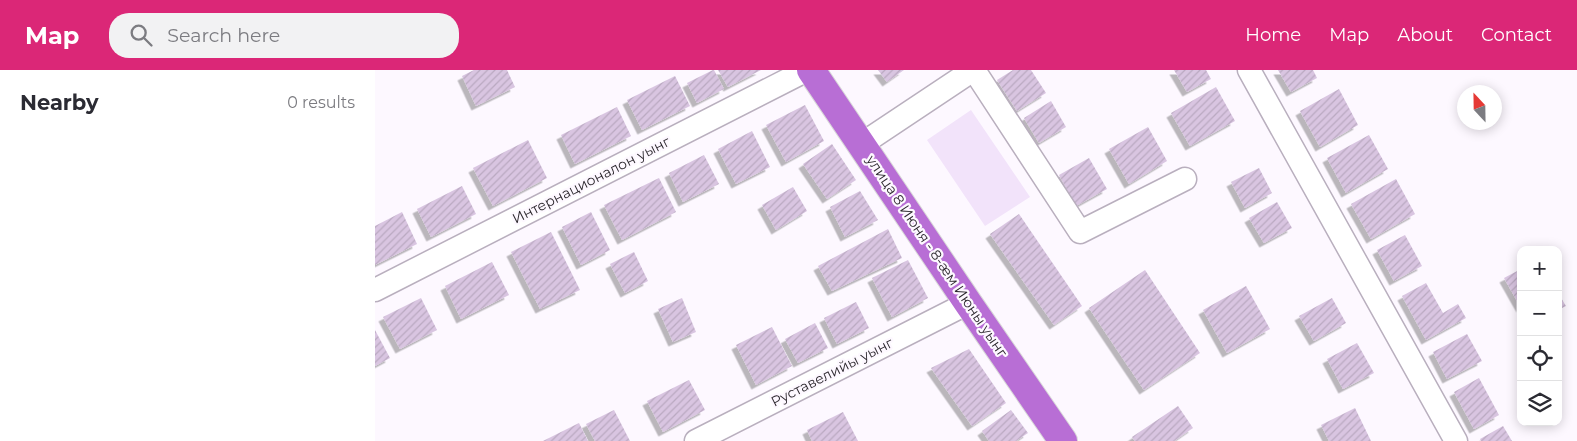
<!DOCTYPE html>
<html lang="en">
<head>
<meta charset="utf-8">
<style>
	body { margin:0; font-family:Montserrat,sans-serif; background:#f2f2f3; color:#2b2b33 }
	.controls { position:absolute; right:15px; bottom:15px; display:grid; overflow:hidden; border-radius:10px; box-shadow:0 2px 12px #0003 }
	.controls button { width:45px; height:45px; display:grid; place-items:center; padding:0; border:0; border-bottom:1px solid #e1e1e2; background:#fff; color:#2b2b33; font:25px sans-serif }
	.compass { position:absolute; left:1082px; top:15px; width:45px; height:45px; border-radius:50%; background:#fff; box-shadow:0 2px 12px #0003; rotate:338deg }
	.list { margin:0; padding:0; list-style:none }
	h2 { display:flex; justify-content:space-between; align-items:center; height:65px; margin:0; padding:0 20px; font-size:21px }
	h2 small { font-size:16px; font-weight:400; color:#7c7c81 }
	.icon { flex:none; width:28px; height:28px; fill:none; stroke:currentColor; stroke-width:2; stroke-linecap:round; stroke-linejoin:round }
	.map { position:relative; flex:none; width:1202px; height:371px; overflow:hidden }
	header { display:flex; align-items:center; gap:30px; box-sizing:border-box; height:70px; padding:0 25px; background:#db2777; color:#fff }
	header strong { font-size:24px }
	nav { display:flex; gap:28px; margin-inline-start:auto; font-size:18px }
	.search { width:350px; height:45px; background:#f2f2f3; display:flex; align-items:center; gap:12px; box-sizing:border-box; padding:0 18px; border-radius:20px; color:#7c7c81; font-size:19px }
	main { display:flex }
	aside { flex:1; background:#fff }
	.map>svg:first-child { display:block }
	.grass { fill:#f2e3fa }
	.building { fill:url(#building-hatch); filter:url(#shadow) }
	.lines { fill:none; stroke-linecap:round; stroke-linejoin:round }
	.minor-casing { stroke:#b9afbe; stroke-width:25 }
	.highway-casing { stroke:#d9d8d9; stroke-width:30 }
	.minor { stroke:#fff; stroke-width:22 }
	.highway { stroke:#b86ed5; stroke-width:28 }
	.labels { text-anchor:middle; stroke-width:4.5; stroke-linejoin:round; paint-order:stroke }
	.street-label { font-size:14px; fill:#2c282e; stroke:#fdf8ff }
</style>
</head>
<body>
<header>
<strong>Map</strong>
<div class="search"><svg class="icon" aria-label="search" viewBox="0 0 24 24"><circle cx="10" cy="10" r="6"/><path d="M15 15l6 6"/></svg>Search here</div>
<nav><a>Home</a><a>Map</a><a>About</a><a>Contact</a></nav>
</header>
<main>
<aside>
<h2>Nearby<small>0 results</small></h2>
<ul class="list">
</ul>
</aside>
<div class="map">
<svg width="1202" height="371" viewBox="0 0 1202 371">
	<defs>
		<pattern id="building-hatch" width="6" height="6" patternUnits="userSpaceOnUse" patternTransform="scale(1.25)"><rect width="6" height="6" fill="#d9c5e1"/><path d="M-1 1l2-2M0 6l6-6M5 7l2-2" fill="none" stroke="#baa9c1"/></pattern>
		<filter id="shadow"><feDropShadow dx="-4.5" dy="4.5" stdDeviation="0" flood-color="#0004"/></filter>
	</defs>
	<rect width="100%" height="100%" fill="#fdf8ff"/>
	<polygon class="grass" points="596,40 655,127 610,156 552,70"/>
	<g class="building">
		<polygon points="99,0 132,0 140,17 101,36 87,6"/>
		<polygon points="338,0 339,0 349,19 322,33 312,13"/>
		<polygon points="343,0 386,0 353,17"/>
		<polygon points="503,0 529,0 512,12"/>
		<polygon points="638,0 656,0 671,23 642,41 622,10"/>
		<polygon points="799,0 831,0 836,9 812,22"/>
		<polygon points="903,0 938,0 942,8 916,22"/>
		<polygon points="300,6 315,36 267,60 252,30"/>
		<polygon points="841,17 860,51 815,76 796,43"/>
		<polygon points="964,19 983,55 945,77 925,41"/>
		<polygon points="676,31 691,57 664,73 649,48"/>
		<polygon points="430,35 449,71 411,92 391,55"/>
		<polygon points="242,37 256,66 200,94 186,65"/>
		<polygon points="773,57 792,91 754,114 734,79"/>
		<polygon points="377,61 395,97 361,114 343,79"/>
		<polygon points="994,65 1013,99 971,123 952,88"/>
		<polygon points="153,70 172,108 118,136 98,98"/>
		<polygon points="457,74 481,110 452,129 428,94"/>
		<polygon points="329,85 344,114 308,132 294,103"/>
		<polygon points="714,88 732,119 701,136 684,105"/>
		<polygon points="884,98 897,123 870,138 856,112"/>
		<polygon points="284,108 301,142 247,170 229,135"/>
		<polygon points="1021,109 1040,144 996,169 976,134"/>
		<polygon points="87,116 101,144 56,167 42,139"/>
		<polygon points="418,117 432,141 401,160 387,135"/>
		<polygon points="485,121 503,150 470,167 455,137"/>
		<polygon points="902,132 917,158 889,173 874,148"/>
		<polygon points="27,142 42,174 0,195 0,156"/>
		<polygon points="216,142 235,180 206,195 187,157"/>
		<polygon points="644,144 707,236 679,255 615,164"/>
		<polygon points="513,159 527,188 457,221 443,196"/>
		<polygon points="176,162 205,220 165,239 136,182"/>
		<polygon points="1030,165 1047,196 1019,211 1002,180"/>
		<polygon points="259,182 273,211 250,223 235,194"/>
		<polygon points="533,190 553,228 517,247 497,208"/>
		<polygon points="117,192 134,225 86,249 70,216"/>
		<polygon points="1146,199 1146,238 1129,208"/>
		<polygon points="770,200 825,283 769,320 714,238"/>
		<polygon points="1051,213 1068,243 1083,234 1091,248 1051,270 1027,226"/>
		<polygon points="871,216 895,259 852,283 828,240"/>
		<polygon points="1183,223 1191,236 1183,240"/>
		<polygon points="46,228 62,260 25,279 8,247"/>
		<polygon points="307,228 321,262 298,272 283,239"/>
		<polygon points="957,228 971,253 939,271 924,246"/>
		<polygon points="481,232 494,258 462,274 449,248"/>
		<polygon points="440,253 453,278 423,293 410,269"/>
		<polygon points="397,257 417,296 381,315 361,275"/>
		<polygon points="0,260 15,288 0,296"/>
		<polygon points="1092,264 1107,291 1072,309 1058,282"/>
		<polygon points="982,273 999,303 968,319 952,289"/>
		<polygon points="594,279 631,333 597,356 556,298"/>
		<polygon points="1104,308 1124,345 1099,359 1079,322"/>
		<polygon points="314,310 330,340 288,362 272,331"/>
		<polygon points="803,336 818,358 799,371 760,371 757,367"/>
		<polygon points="980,338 996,371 954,371 946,355"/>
		<polygon points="239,340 255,371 220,371 211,354"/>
		<polygon points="636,340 653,363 641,371 614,371 607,361"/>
		<polygon points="468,342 483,371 437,371 432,360"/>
		<polygon points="204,353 213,371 168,371"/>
		<polygon points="1128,356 1137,371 1106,371 1105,369"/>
	</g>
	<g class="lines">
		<g class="minor-casing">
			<g id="minor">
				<polyline points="599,0 705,162 810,109"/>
				<polyline points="874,0 1081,371"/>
				<polyline points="487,74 598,0"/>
				<polyline points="0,220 432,0"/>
				<polyline points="321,371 593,233"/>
			</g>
		</g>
		<g class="highway-casing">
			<polyline id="highway" points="436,0 593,233 688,371"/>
		</g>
		<use href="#minor" class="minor"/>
		<use href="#highway" class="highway"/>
	</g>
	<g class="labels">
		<g class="street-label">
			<text transform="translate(216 110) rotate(-27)" y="5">Интернационалон уынг</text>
			<text transform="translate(562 186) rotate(56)" y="5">улица 8 Июня - 8-ӕм Июны уынг</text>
			<text transform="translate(457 302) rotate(-27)" y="5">Руставелийы уынг</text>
		</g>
	</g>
</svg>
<div class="controls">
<button>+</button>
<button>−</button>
<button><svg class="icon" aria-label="locate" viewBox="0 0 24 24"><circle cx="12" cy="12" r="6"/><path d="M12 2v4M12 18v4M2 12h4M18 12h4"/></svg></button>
<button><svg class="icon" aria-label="layers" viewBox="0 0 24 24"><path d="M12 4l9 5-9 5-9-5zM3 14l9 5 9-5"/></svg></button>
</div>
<svg class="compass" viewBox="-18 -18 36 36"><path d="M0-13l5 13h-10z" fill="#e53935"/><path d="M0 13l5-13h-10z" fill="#7c7c81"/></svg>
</div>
</main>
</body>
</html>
